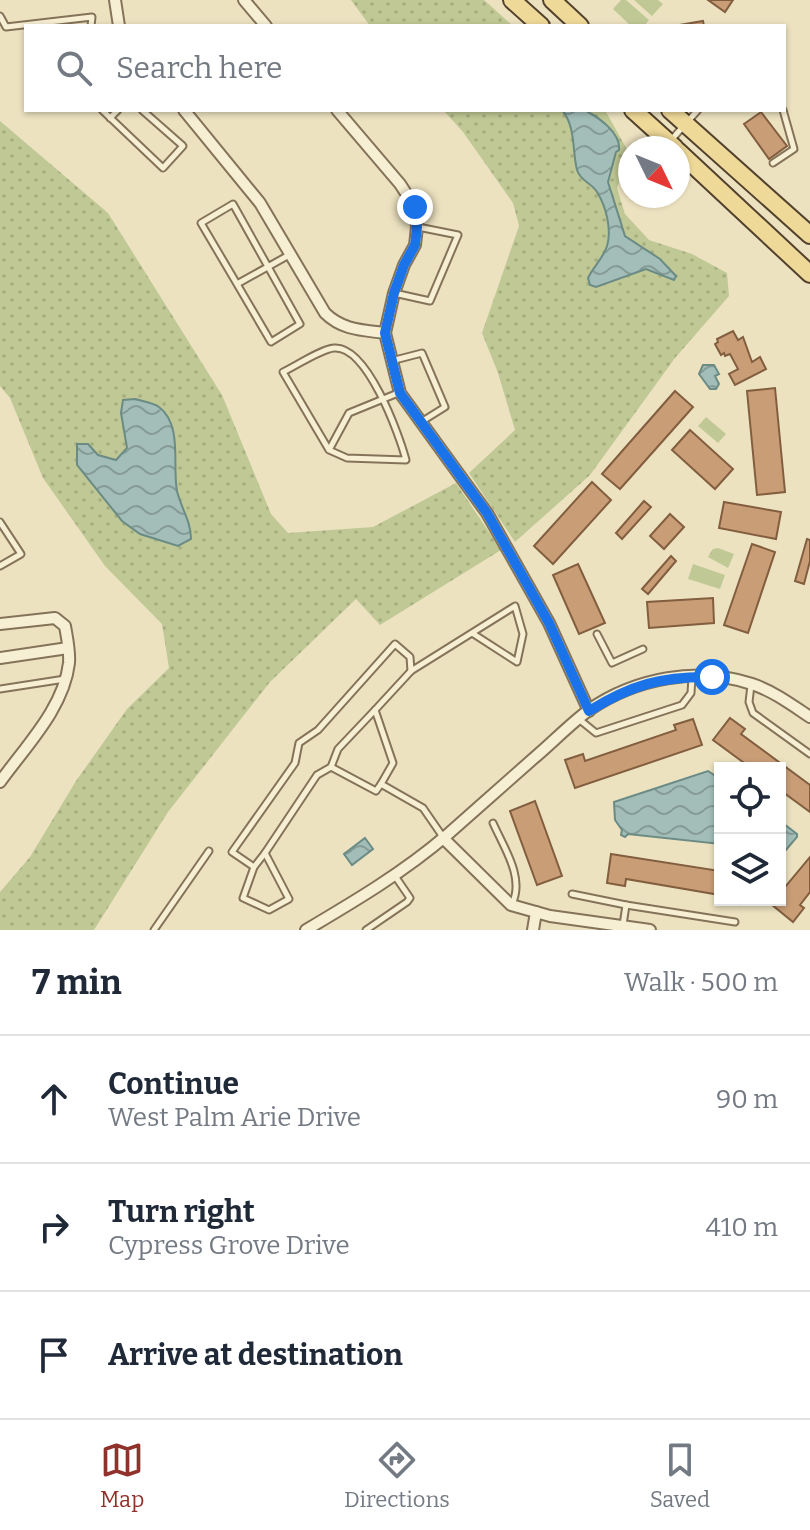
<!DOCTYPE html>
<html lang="en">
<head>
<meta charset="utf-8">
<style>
	body { margin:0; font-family:Bitter,serif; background:#f2f2f3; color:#1f2937 }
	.controls { position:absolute; right:24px; bottom:24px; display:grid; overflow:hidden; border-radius:0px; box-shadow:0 2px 6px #0004 }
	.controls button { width:72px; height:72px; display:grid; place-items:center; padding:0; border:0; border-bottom:2px solid #e0e1e3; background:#fff; color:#1f2937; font:40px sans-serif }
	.compass { position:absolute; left:618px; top:136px; width:72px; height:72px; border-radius:50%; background:#fff; box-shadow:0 2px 6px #0004; rotate:133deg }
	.stop { position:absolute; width:24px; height:24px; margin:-18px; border:6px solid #1a73e8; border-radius:50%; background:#fff }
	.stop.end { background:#1a73e8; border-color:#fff; box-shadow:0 2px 8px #0008 }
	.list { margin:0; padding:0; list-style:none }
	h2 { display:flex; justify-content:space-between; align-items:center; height:104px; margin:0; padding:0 32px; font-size:34px }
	h2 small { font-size:26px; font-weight:400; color:#747a83 }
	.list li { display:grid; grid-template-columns:52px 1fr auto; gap:24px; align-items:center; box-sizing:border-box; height:128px; padding:0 32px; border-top:2px solid #e0e1e3 }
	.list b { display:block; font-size:30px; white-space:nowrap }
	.list p { margin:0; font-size:26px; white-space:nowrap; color:#747a83 }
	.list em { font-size:26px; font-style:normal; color:#747a83 }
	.icon { flex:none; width:44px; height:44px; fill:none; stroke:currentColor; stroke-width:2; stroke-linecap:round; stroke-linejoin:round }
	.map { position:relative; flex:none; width:810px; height:930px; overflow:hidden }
	.search { position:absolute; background:#fff; box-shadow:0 2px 6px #0004; left:24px; right:24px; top:24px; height:88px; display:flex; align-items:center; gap:20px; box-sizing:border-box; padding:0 28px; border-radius:0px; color:#747a83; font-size:30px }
	.sheet { height:488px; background:#fff }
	nav { display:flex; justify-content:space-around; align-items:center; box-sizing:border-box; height:112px; border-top:2px solid #e0e1e3; background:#fff; font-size:22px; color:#747a83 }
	nav a { display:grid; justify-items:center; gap:4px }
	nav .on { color:#91312b }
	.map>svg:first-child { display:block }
	.grass { fill:url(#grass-dots) }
	.park { fill:url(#park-tufts) }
	.pitch { fill:#c0c995 }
	.water { fill:url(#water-waves); stroke:#6b8b85; stroke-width:2 }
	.building { fill:#c99e77; stroke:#825e3f; stroke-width:2 }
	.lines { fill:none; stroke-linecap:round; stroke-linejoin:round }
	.service-casing { stroke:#847359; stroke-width:9 }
	.minor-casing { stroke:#847359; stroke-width:14 }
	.primary-casing { stroke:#52412d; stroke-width:20 }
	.service { stroke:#f7efd3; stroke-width:5 }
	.minor { stroke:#f7efd3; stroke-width:10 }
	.primary { stroke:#efd998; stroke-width:16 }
	.route { stroke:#1a73e8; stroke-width:10 }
</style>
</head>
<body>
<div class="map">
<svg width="810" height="930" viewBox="0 0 810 930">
	<defs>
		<pattern id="grass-dots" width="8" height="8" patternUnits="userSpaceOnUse" patternTransform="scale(2)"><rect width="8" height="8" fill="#c0c995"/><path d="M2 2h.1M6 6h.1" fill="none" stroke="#a6ad80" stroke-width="1.8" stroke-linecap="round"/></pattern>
		<pattern id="park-tufts" width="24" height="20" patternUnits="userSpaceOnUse" patternTransform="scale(2)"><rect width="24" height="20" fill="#c0c995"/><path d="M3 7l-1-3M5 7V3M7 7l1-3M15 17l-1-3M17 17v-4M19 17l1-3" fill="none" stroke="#a6ad80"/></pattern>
		<pattern id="water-waves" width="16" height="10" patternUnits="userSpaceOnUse" patternTransform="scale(2)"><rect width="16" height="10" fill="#a3beb8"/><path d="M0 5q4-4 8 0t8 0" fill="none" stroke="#869b95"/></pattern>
	</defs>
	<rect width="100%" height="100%" fill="#ece2c0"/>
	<g class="grass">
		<polygon points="351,0 484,0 513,26 370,26"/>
		<polygon points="443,110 605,110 629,153 617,188 625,214 649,240 692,254 727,273 729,296 675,358 590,475 515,542 469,473 515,430 498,373 482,333 519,226 513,203 463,132"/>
		<polygon points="0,121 108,213 222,395 271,514 288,533 373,527 456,483 501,550 380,625 356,599 270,682 168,812 94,930 0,930 0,892 30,857 76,781 127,709 169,668 162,624 105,566 43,478 10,398 0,386"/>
	</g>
	<polygon class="park" points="718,548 734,554 728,568 708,557 713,549"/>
	<g class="pitch">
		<polygon points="621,0 626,0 649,20 644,26 631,26 613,9"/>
		<polygon points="634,0 658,0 663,4 652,16"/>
		<polygon points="706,417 726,434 718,443 698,426"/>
		<polygon points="693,564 725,575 720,589 688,579"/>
	</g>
	<g class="water">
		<path d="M562,110c8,0 19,-2 26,2 13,7 33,22 31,38l-3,2 -8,30 17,54 35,23 16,17 -2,4 -28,-11 -50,18 -6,-2 -2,-7c5,-11 16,-21 19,-32 5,-16 -1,-40 -10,-54 -6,-10 -16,-10 -20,-22 -5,-20 -1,-43 -15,-60z"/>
		<polygon points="703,365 714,365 719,374 715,376 719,384 716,389 710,389 699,374"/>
		<path d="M135,399c7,2 19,4 24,8 24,18 13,59 18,84 4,17 14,30 14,48l-13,7 -38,-12 -18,-13 -45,-56v-21h11l10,11 18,5 11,-12 -6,-35 2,-13z"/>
		<polygon points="708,771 720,779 720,844 628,834 625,837 621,835 622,830 615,820 614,802"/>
		<polygon points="780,821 797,834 797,837 780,857"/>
		<polygon points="365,838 373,849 352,865 344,854"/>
	</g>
	<g class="building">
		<polygon points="708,0 733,0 725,12"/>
		<polygon points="703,21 704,26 681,26 680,25"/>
		<polygon points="761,112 787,146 769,159 744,124"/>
		<polygon points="733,331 738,340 743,337 752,362 760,357 766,369 735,385 729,374 738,369 730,354 725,356 724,353 721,355 715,344 718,342 717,339"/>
		<polygon points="775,388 785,492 757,495 747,391"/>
		<polygon points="675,391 693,407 620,489 602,474"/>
		<polygon points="690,430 733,469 715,489 672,450"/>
		<polygon points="592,482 611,500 553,564 534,546"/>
		<polygon points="644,501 651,507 622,539 616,533"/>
		<polygon points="724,502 781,512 776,539 719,528"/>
		<polygon points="670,514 684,527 664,549 650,536"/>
		<polygon points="807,539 810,540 810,561 804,584 795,581"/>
		<polygon points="752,544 775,552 748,633 724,625"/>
		<polygon points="671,556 676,561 648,594 642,589"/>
		<polygon points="578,564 605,623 579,634 553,575"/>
		<polygon points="713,598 714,623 649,628 647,602"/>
		<polygon points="730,718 745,729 741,734 810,785 810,812 780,790 780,768 751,768 713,740"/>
		<polygon points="693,719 702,745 575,788 565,760 583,754 585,761 676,730 674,725"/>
		<polygon points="535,801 562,876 537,885 510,811"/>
		<polygon points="611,854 720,871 720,895 626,879 625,886 607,883"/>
		<polygon points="810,857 810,892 800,905 804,908 793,922 771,904 774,900 780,900 780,893"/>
		<polygon points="722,900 741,900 740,905"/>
	</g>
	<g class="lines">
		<g class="service-casing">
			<g id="service">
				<polyline points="0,16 6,27 92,17 91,26"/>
				<polyline points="102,110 163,168 183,146 142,110"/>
				<polyline points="110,118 118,110"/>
				<polyline points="672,139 698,110"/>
				<polyline points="773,163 794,149 783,110"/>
				<polyline points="237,284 271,342 300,324 233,204 201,223 237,284 289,255"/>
				<polyline points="394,293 430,301 458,235 418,227"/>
				<polyline points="391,361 422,353 445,407 421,422"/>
				<path d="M329,450l18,8 59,2c-7,-26 -39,-115 -72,-112 -13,1 -38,18 -51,24l46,78 20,-37 49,-20"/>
				<polyline points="0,522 21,554 0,566"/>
				<polyline points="597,634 612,663 643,649"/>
				<polyline points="751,685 749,702 753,713 810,754"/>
				<polyline points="0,689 65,679"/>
				<polyline points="375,710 338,749 331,767 317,775 265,853 289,899 269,910 243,898 254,867 232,852 295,763 299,743 318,730 395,644 410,657 411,671"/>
				<polyline points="580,720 596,733 682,705 691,693 692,677"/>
				<polyline points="331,767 376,791 381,784"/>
				<path d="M493,823c11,25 32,55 19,81"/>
				<polyline points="443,837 423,808 381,784 393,763 375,710 411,671 515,606 523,634 517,662 472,633"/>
				<polyline points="254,867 265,853"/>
				<polyline points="572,894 626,905"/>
				<polyline points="623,925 626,905 735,922"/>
				<polyline points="154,930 209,851"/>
				<polyline points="366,930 407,902 410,898 395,876"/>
			</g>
		</g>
		<g class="minor-casing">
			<g id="minor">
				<polyline points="115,0 119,26"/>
				<polyline points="244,0 266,26"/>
				<path d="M184,110l76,93 65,110c17,17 37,17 60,20"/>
				<polyline points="337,110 400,184 415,207 417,227 415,245 404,265 394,293 385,333 400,393 487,513 549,623 589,711"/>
				<path d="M0,624l55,-6 10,8c2,12 5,25 4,37 -5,45 -44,84 -69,119"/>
				<polyline points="0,658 68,648"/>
				<polyline points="443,838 511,905 550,916 650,930"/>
				<path d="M306,930c49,-29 98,-58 141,-95 29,-26 58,-51 87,-77 18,-15 36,-34 55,-48 46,-32 109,-44 163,-26 21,7 40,21 58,33"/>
				<polyline points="533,930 536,912"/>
			</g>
		</g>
		<g class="primary-casing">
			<g id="primary">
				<polyline points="512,0 541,26"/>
				<polyline points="552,0 580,26"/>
				<polyline points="633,110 675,148"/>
				<polyline points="670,110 810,235"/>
				<polyline points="678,151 810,274"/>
			</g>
		</g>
		<use href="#service" class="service"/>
		<use href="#minor" class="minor"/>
		<use href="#primary" class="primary"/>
	</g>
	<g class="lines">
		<path class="route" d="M415,207l2,20 -2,18 -11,20 -10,28 -9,40 15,60 87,120 62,110 40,88c42,-26 73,-35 123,-34"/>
	</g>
</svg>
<div class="controls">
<button><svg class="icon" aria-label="locate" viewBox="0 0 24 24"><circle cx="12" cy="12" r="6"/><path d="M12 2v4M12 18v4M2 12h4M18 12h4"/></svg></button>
<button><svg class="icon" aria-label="layers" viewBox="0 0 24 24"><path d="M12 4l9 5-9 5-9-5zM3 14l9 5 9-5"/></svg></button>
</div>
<svg class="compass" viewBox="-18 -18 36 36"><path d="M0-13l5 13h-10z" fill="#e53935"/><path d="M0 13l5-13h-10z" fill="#747a83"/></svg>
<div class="stop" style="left:712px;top:677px"></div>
<div class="stop end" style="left:415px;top:207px"></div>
<div class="search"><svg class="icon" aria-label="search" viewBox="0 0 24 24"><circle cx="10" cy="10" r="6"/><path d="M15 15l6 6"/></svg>Search here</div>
</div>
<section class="sheet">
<h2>7 min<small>Walk · 500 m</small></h2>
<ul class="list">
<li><svg class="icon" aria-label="ahead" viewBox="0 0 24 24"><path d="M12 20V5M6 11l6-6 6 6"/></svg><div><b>Continue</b><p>West Palm Arie Drive</p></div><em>90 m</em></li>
<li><svg class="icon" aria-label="right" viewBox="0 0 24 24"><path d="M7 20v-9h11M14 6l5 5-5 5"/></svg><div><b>Turn right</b><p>Cypress Grove Drive</p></div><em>410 m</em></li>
<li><svg class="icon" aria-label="arrive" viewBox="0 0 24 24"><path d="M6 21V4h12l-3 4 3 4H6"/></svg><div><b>Arrive at destination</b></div></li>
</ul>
</section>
<nav>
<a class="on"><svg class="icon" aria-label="map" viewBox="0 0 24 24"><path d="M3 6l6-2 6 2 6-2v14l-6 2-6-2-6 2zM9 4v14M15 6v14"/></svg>Map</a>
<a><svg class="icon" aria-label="directions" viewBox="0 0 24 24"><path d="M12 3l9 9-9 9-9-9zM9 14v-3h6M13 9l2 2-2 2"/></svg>Directions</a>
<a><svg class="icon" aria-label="saved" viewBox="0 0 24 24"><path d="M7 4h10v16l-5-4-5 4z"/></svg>Saved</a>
</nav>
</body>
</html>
